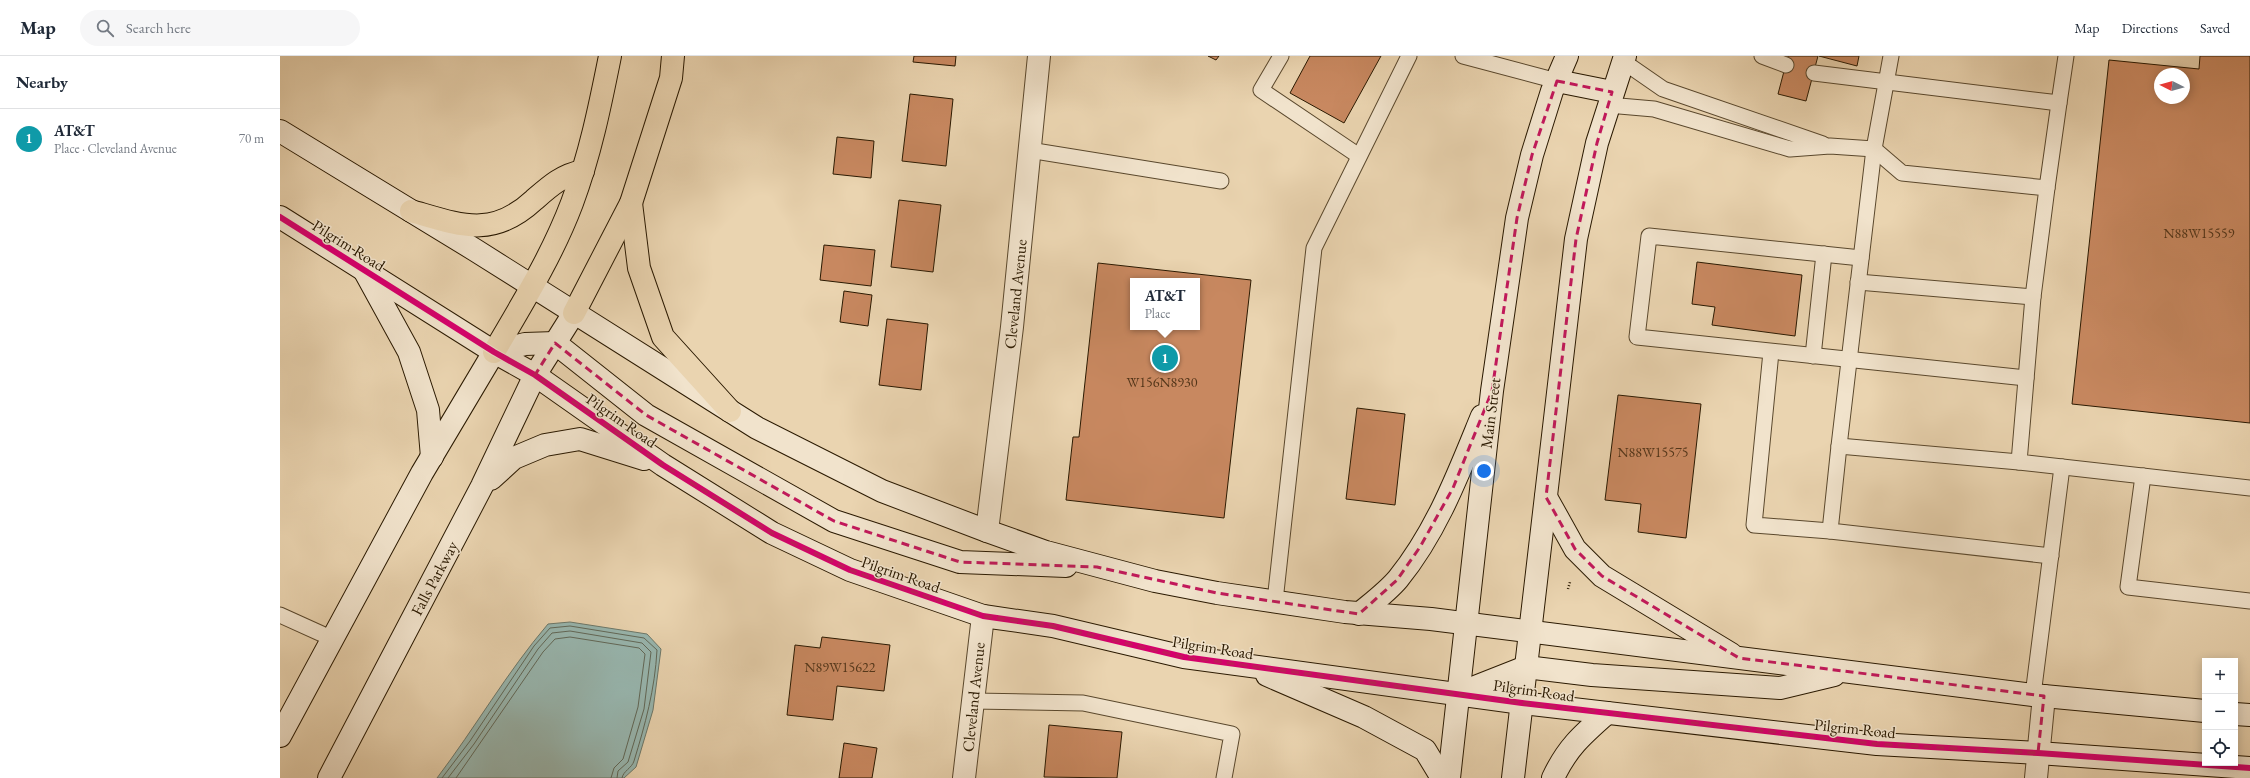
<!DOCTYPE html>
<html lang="en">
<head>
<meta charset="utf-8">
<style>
	body { margin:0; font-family:"EB Garamond",serif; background:#f6f6f7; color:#1f2937 }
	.controls { position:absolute; right:12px; bottom:12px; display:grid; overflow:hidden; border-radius:0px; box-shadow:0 2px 10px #0003 }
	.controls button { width:36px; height:36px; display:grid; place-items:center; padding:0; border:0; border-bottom:1px solid #e0e1e3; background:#fff; color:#1f2937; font:20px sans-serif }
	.compass { position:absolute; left:1874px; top:12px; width:36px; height:36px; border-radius:50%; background:#fff; box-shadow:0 2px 10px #0003; rotate:276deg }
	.you { position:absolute; left:1204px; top:415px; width:14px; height:14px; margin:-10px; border:3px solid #fff; border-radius:50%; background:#1a73e8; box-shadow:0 0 0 6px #1a73e833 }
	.badge { display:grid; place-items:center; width:26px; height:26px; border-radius:50%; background:#8f2418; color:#fff; font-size:13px; font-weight:700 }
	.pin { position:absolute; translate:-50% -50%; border:2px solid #fff; box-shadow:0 1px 4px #0006 }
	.popup { position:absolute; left:850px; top:222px; width:70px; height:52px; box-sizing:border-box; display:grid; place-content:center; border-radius:0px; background:#fff; filter:drop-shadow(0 1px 3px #0005); font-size:13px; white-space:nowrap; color:#747a83 }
	.popup b { font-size:15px; color:#1f2937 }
	.popup::after { content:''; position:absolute; left:50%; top:100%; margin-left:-8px; border:8px solid transparent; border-top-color:#fff }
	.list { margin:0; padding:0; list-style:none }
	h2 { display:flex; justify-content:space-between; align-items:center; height:52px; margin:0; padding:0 16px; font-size:17px }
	h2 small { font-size:13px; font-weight:400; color:#747a83 }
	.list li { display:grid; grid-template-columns:26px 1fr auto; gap:12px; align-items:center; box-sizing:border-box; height:60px; padding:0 16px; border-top:1px solid #e0e1e3 }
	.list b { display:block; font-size:15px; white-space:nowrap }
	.list p { margin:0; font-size:13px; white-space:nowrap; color:#747a83 }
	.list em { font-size:13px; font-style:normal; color:#747a83 }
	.icon { flex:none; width:22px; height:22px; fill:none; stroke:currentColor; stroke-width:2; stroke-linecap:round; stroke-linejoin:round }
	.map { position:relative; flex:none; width:1970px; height:722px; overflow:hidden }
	header { display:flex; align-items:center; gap:24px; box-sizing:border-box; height:56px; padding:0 20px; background:#fff; border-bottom:1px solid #e0e1e3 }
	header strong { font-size:19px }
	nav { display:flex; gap:22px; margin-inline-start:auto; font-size:14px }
	.search { width:280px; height:36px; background:#f6f6f7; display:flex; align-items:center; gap:10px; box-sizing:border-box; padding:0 14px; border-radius:22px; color:#747a83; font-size:15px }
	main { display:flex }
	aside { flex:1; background:#fff }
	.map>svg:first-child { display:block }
	.water { fill:#98b7b0; stroke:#6c786a }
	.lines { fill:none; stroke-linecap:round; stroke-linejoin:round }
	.shore { stroke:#616858; stroke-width:1 }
	.building { fill:#c88860; stroke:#2a1901; fill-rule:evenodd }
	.lane-casing { stroke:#5a482d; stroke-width:17 }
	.street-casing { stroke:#5a482d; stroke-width:24 }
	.secondary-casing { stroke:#2a1901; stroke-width:24 }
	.highway-casing { stroke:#2a1901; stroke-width:24 }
	.path { stroke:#2a1901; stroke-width:2.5; stroke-dasharray:1 2; stroke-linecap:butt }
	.lane { stroke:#f1e3cc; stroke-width:15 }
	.street { stroke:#f1e3cc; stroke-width:22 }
	.secondary { stroke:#f1e3cc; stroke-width:22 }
	.highway { stroke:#ead4b0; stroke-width:22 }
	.cycleway-casing { stroke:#f1e3cc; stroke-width:8 }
	.cycleway { stroke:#d6006c; stroke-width:6 }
	.marked { fill:none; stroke:#c2185b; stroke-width:3; stroke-dasharray:8 5; stroke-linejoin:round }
	.labels { text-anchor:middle; stroke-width:3; stroke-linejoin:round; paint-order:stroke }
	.number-label { font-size:14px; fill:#523519 }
	.street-label { font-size:16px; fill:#2a1901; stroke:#f1e3cc }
</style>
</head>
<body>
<header>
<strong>Map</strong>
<div class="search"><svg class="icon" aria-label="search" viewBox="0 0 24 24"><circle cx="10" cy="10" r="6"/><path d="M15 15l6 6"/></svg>Search here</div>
<nav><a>Map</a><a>Directions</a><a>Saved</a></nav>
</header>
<main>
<aside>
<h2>Nearby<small></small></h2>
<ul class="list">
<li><span class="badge" style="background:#0f9aa8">1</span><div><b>AT&amp;T</b><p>Place · Cleveland Avenue</p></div><em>70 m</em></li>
</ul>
</aside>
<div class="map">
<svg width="1970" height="722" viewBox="0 0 1970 722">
	<rect width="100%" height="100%" fill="#ead4b0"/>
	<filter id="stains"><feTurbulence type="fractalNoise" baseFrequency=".005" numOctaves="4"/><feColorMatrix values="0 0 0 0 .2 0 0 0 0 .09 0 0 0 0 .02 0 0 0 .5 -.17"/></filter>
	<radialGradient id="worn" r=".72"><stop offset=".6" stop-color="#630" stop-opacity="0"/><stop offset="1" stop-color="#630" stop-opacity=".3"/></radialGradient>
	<path class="water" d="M290,566l77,12 14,15 -8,61 -17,57 -12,11h-187c38,-50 70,-106 111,-154z"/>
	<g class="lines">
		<g class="shore">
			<path d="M162,722l28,-37 64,-95 16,-18 20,-2 74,12 13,12c-2,39 -12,75 -23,111 -2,7 -11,10 -12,17"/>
			<polyline points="168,722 194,688 258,593 272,577 290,575 362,587 371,596 364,653 348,706 338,715 337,722"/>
			<polyline points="176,722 263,596 275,583 290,581 359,592 365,598 358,651 343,703 334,712 331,722"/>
		</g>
	</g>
	<g class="building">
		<polygon points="634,0 676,0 675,10 633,6"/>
		<polygon points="928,0 939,0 936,4"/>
		<polygon points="1030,0 1101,0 1064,67 1010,37"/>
		<polygon points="1508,0 1538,0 1526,45 1498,38"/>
		<polygon points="1539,0 1579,0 1577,10"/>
		<path d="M1920,0h50v367l-178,-19 37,-344 90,9zM1880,18h24v24h-24z"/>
		<polygon points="630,38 673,43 666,110 622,105"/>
		<polygon points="557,81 594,85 591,122 553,118"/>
		<polygon points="619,144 661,149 653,216 611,211"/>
		<polygon points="544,189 595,194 591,230 540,224"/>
		<polygon points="1417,206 1522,219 1515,280 1432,269 1435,251 1412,248"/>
		<path d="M818,207l153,17 -27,238 -158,-18 7,-63h6zM853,225h64v46h-64z"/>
		<polygon points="564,235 592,239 588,270 560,266"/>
		<polygon points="607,263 648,268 641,334 599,329"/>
		<polygon points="1338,339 1421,348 1406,482 1358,476 1361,448 1325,444"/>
		<polygon points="1077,352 1125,358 1115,449 1066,443"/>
		<polygon points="542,581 610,589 604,635 557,630 553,664 507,659 515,589 540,592"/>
		<polygon points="769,669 842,676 837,722 764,721"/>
		<polygon points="564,687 597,692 592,722 559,722"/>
	</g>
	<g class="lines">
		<g class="lane-casing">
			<g id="lane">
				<polyline points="1001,0 981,34 1079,100"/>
				<polyline points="1183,0 1277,25"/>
				<polyline points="1482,0 1506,9"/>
				<polyline points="1344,6 1383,33 1543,88"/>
				<polyline points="1534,17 1779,47 1786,0"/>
				<polyline points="1328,49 1374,53 1510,93 1550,90 1594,93 1622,117 1767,132 1753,241 1739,406 1970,432"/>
				<polyline points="749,94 941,125"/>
				<polyline points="1767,132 1779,47"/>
				<polyline points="1581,202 1369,180 1357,281 1746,322"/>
				<polyline points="1578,226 1753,241"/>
				<polyline points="1491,296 1474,469 1550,475"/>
				<polyline points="1533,300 1544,198"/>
				<polyline points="1559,390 1594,93 1611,0"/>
				<polyline points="1739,406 1559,390 1550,475 1771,500"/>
				<polyline points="1863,420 1848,531 1970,545"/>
				<polyline points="995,545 1034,192 1129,0"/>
				<polyline points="0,559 53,583"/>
				<polyline points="1753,639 1782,411"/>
				<polyline points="693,645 803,647 952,678 944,722"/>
			</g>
		</g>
		<g class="street-casing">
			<g id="street">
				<polyline points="707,475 732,271 759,0"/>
				<polyline points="684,722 703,560"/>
				<polyline points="1756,722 1764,640"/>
			</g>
		</g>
		<g class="secondary-casing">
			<g id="secondary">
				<polyline points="1277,25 1332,36"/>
				<polyline points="0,75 195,194 477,372 602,435 707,475 766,496 875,525 937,537 1065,556 1151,563 1753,639 1925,655"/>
				<polyline points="0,161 214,296 255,319 383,409 492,477 570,514 703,560 773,570 904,601 1242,647 1597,688 1758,697 1970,712"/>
				<polyline points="84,214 129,296 148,354 152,401"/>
				<polyline points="214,296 245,288 275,287 366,359 554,465 680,506 786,510"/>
				<polyline points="211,423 234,402 265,389 300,383 364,403"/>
				<polyline points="1266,441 1295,493 1322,520 1451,598"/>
				<path d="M1079,558c13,-11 28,-22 39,-35 39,-48 61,-107 84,-163"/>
				<polyline points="987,619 1084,661 1145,694 1162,722"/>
				<polyline points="1180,637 1246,611 1312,619 1500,632 1554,619"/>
				<polyline points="1955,658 1970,659"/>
				<polyline points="0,680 142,417 214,296"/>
				<polyline points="49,722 202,430 255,319 294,257"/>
				<polyline points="1169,722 1212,335 1237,162 1252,99 1272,35 1287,0"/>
				<polyline points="1233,722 1296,183 1317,87 1345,0"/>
				<path d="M1273,722c14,-30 29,-43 54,-65"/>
			</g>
		</g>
		<g class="highway-casing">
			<g id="highway">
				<polyline points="351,147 359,212 383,281 450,355"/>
				<path d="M131,155c49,14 81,28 123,-11 16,-14 28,-25 49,-29"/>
				<polyline points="294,257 351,147 391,22 393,0"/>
				<path d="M214,296c28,-48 58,-96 78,-149 18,-48 28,-97 38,-147"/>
			</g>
		</g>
		<polyline class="path" points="1288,533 1290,526"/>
		<use href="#lane" class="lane"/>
		<use href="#street" class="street"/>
		<use href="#secondary" class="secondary"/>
		<use href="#highway" class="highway"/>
		<g class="cycleway-casing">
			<polyline id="cycleway" points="0,161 214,296 255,319 383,409 492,477 570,514 703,560 773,570 904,601 1242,647 1597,688 1758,697 1970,712"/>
		</g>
		<use href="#cycleway" class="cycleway"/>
	</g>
	<path class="marked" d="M1277,25l55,11 -15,51 -21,96 -30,258 29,52 27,27 137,82 305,38 -6,57 -161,-9 -355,-41 -338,-46 -131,-31 -70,-10 -133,-46 -78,-37 -109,-68 -128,-90 20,-32 91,72 188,106 126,41 137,5 120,26 142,21 38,-34 23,-33 33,-59 39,-97 25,-173 15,-63z"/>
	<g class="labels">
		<g class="number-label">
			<text x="1919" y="182">N88W15559</text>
			<text x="882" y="331">W156N8930</text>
			<text x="1373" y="401">N88W15575</text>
			<text x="560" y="616">N89W15622</text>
		</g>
		<g class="street-label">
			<text transform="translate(69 189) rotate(32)" y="6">Pilgrim Road</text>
			<text transform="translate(735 238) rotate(-84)" y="6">Cleveland Avenue</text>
			<text transform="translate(1210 357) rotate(-83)" y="6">Main Street</text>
			<text transform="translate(342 364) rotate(35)" y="6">Pilgrim Road</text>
			<text transform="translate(621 518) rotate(19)" y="6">Pilgrim Road</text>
			<text transform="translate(154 522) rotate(-62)" y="6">Falls Parkway</text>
			<text transform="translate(933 591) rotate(9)" y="6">Pilgrim Road</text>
			<text transform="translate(1254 634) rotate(8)" y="6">Pilgrim Road</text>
			<text transform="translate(693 641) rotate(-84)" y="6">Cleveland Avenue</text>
			<text transform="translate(1575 672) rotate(6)" y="6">Pilgrim Road</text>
		</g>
	</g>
	<rect width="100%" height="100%" filter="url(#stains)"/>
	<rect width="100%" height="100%" fill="url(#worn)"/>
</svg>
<div class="controls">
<button>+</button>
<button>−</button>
<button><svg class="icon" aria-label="locate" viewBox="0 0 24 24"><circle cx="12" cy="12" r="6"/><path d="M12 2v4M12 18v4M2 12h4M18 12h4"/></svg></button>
</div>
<svg class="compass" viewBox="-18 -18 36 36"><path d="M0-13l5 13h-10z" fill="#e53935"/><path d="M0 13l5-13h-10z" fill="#747a83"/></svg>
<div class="you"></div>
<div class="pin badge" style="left:885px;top:302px;background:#0f9aa8">1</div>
<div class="popup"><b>AT&amp;T</b>Place</div>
</div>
</main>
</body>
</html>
